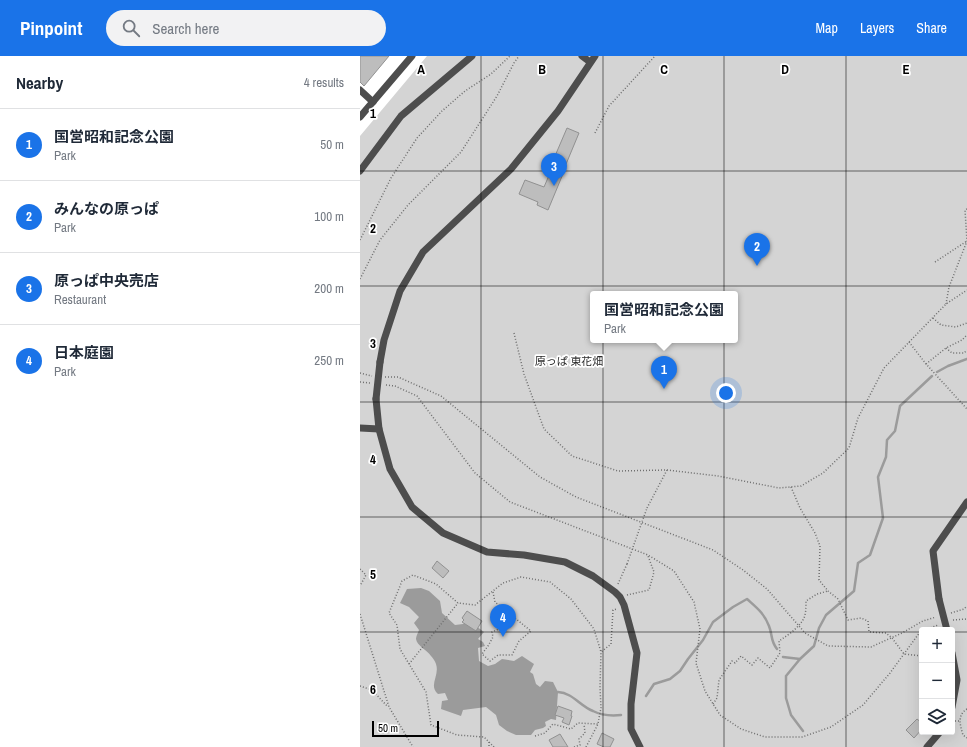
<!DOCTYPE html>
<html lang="en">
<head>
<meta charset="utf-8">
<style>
	body { margin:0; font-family:"Archivo Narrow","Noto Sans JP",sans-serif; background:#f2f2f3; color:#1f2937 }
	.controls { position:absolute; right:12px; bottom:12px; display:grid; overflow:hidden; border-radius:4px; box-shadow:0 4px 16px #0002 }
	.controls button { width:36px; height:36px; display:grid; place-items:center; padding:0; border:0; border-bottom:1px solid #e0e1e3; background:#fff; color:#1f2937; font:20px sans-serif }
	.scale { position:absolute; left:12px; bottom:10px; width:67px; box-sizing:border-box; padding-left:4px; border:2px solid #000; border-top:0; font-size:11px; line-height:14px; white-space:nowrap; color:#000; -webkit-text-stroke:3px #fff; paint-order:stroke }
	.you { position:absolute; left:366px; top:337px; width:14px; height:14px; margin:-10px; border:3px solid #fff; border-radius:50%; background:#1a73e8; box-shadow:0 0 0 6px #1a73e833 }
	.badge { display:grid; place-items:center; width:26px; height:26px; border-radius:50%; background:#1a73e8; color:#fff; font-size:13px; font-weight:700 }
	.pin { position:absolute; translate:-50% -33px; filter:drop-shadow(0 1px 2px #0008) }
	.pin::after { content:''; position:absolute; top:21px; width:14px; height:12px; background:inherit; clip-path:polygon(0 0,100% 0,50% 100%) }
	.popup { position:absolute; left:230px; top:235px; width:148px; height:52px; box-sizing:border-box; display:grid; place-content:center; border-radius:4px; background:#fff; filter:drop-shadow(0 1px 3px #0005); font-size:13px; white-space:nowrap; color:#747a83 }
	.popup b { font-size:15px; color:#1f2937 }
	.popup::after { content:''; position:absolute; left:50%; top:100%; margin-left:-8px; border:8px solid transparent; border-top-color:#fff }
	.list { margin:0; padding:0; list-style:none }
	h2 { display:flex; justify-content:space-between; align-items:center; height:52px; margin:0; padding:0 16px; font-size:17px }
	h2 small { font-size:13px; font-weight:400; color:#747a83 }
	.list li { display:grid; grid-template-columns:26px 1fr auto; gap:12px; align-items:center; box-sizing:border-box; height:72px; padding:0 16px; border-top:1px solid #e0e1e3 }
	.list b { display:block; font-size:15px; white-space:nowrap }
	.list p { margin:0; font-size:13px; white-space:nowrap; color:#747a83 }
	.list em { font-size:13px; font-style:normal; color:#747a83 }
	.icon { flex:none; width:22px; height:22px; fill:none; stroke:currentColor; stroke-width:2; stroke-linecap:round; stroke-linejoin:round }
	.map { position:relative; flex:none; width:607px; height:691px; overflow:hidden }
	header { display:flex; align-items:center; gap:24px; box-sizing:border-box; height:56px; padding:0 20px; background:#1a73e8; color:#fff }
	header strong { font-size:19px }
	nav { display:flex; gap:22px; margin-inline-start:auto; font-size:14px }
	.search { width:280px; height:36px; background:#f2f2f3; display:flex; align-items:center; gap:10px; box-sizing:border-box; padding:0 14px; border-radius:22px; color:#747a83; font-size:15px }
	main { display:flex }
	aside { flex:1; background:#fff }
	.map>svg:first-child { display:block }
	.green { fill:#d4d4d4; fill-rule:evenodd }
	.water { fill:#9b9b9b }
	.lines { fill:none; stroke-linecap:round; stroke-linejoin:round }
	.stream { stroke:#9b9b9b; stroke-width:2.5 }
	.building { fill:#bdbdbd; stroke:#919191 }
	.path { stroke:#6f6f6f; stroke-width:1.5; stroke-dasharray:1 2; stroke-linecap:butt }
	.minor { stroke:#4d4d4d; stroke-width:7 }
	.path-bridge { stroke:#6f6f6f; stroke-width:1.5; stroke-dasharray:1 2; stroke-linecap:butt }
	.minor-bridge { stroke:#4d4d4d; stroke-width:7 }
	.grid { fill:none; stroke:#000; stroke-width:1; stroke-opacity:0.55 }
	.labels { text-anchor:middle; stroke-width:3.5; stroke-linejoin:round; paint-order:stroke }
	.park-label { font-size:11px; fill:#2b2b2b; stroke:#fff }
	.grid-label { font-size:13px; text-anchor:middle; font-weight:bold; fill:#000; stroke:#fff; stroke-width:3.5; stroke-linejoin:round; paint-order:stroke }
</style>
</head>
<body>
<header>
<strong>Pinpoint</strong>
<div class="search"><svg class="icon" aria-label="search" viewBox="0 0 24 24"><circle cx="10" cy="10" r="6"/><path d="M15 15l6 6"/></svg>Search here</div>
<nav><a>Map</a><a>Layers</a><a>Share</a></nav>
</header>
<main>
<aside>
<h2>Nearby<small>4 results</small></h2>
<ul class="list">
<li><span class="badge">1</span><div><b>国営昭和記念公園</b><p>Park</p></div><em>50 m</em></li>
<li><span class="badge">2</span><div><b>みんなの原っぱ</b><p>Park</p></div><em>100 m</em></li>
<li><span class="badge">3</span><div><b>原っぱ中央売店</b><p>Restaurant</p></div><em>200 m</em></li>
<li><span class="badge">4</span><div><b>日本庭園</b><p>Park</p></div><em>250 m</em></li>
</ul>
</aside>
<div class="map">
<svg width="607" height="691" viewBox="0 0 607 691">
	<rect width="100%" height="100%" fill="#fff"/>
	<path class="green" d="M67,0h540v691h-607v-611zM233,238h142v46h-142zM562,574h30v102h-30z"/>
	<path class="water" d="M61,532l8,3 11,10 2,12 13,12 8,-1 5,-4 16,12 -6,7 5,3 2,4 -7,2 1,13 9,5 7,-2 7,-5 12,2 8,-5 12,8 -4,8 3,2 3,10 4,3 5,-6 8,1 5,10 -2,28 -5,-1 -6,3 1,4 -3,2 -8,2 -4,5h-15l-9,-4 -8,-6 -3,-10 -10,-8 -23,3 -2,6 -20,-7 1,-8 6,-1 -3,-7 -7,1c-10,-9 2,-18 -2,-30 -1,-3 -3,-6 -5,-8 -4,-6 -14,-10 -15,-17 0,-3 2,-6 3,-9l-5,-7 5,-6 -10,-10 -9,-4 7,-14z"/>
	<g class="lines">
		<g class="stream">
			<polyline points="577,316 588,310 607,303"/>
			<polyline points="423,601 440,603 454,590 459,572 466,559 494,535 498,507 510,499 523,462 518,421 526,401 527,384 535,375 540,350 572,320"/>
			<polyline points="440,603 426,620 426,642 431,659 443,675"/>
			<path d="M198,636c15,1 22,14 35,19 8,4 19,5 28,4"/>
			<path d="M286,640l8,-12 16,-5 10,-8 8,-12 15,-19 10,-18 20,-15 14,-8c10,9 17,14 22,27 4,10 1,14 8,23"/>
		</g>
	</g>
	<g class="building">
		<polygon points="0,0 29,0 4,30 0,26"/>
		<polygon points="207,72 219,77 204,113 205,113 188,154 177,149 178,146 159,138 165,124 184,131 197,101 195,100"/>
		<polygon points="77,505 89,515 83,522 72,512"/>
		<polygon points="107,555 122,565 116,575 102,566 104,564 102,562"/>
		<polygon points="198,650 212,655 211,660 212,660 209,669 202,666 204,662 195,659"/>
		<polygon points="557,663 562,667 562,673 554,682 546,674"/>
		<polygon points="242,677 254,683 250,691 244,691 237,688"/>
		<polygon points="200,678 208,691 193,691 189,684"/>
	</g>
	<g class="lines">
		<g class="path">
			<polyline points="235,77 249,50 295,0"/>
			<polyline points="0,184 31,122 57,82 82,55 105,35 131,18 150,0"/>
			<polyline points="575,206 607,185"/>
			<polyline points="0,223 20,184 48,149 101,96 137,40 154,7 159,0"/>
			<polyline points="586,248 589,231 607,185 605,154 607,153"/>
			<polyline points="573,262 581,269 596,271 607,267"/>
			<polyline points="154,277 164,318 184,373 212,400 258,415 307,414 358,420 419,432 441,430 463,417 489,392 498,362 524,312 586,248 607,234"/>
			<polyline points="549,286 566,308 607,353"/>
			<polyline points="586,292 592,297 604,297 607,294"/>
			<polyline points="566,308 586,292 602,284 607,279"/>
			<polyline points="0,317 12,320"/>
			<polyline points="25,321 38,321 81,340 180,421 216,441 353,494 383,514 407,533 445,577 468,590 511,591 542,577 563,565 576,561"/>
			<polyline points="0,326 10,327"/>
			<polyline points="26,329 35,330 57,340 115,417 150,446 288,499 314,515 334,546 340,573 336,607 345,635 360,659 381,673 405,681 442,681 471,671 503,649 530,617 560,576 562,575"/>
			<polyline points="431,431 440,452 455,477 460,490 459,524 468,535 478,543 488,564 501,562 508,565 509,576 526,577 532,582 544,598 562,600"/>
			<polyline points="287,452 307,414"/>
			<polyline points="0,513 6,519 0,530"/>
			<polyline points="258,528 267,508"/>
			<polyline points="133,536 135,546 171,575 159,585 152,599 138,599 130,605 122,598 128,590 133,581 132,576 141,572"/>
			<polyline points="267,539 289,534 294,516 288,500"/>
			<polyline points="591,557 604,553 607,550"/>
			<polyline points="0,558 29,651 53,691"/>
			<polyline points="593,564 607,563"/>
			<polyline points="565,574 578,569"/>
			<polyline points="49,608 98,547"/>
			<polyline points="0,630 12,634 28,651"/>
			<path d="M353,648l4,-6 2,-18 13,-19 3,2 6,-7 11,9 6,-7 12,10 10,-15 -1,-12c9,-6 20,-13 25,-23 2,-5 2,-11 2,-17l11,-7 11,-3"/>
			<path d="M607,653c-10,6 -7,16 -4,26l4,3"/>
			<polyline points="592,665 599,665"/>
			<polyline points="175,680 185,677 193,668 211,673 218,667 238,668"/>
			<polyline points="129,686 129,691"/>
			<polyline points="134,691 124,681 97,679 71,669 66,636 40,593 37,569 29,557 42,525 53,519 76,528 98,547 115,549 143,527 161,521 190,526 211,543 234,573 241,596 251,588 253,554 257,553"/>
			<polyline points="214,691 220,689 219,683 225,677 224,668"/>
			<polyline points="226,691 238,668 239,662 241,652 240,631 241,596"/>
		</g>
		<g class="minor">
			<polyline points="222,0 230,6"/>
			<polyline points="0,34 13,46"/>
			<polyline points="0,61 52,0"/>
			<polyline points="0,115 41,60 112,0"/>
			<polyline points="20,306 24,284 40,235 63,196 151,113 198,55 235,0"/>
			<polyline points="16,343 19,373 30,413 52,451 83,477 127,496 164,499 205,506 233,520 255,536 260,541 264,549 277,597 271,648 271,673 280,691"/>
			<polyline points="0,372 19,373"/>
			<polyline points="579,543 573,495 607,446"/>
			<polyline points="592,597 597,624 592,651"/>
			<polyline points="567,691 580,676"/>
		</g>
		<polyline class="path-bridge" points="267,508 287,452"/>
		<g class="minor-bridge">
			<polyline points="16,343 20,306"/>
			<polyline points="579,543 587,574"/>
		</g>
	</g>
	<path class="grid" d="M121,0v691M243,0v691M364,0v691M486,0v691M0,115h607M0,230h607M0,346h607M0,461h607M0,576h562M592,576h15"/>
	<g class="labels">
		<g class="park-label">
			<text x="209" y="309">原っぱ 東花畑</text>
		</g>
	</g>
	<g class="grid-label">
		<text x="61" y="18">A</text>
		<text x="182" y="18">B</text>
		<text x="304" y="18">C</text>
		<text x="425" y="18">D</text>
		<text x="546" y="18">E</text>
		<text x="13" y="62">1</text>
		<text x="13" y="177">2</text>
		<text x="13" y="292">3</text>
		<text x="13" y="408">4</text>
		<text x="13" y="523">5</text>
		<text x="13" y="638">6</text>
	</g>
</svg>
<div class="controls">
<button>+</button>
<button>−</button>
<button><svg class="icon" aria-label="layers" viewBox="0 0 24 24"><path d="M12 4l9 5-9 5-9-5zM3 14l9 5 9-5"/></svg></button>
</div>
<div class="scale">50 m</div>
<div class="you"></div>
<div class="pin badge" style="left:304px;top:333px">1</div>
<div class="popup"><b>国営昭和記念公園</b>Park</div>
<div class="pin badge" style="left:397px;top:210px">2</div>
<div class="pin badge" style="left:194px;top:130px">3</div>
<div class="pin badge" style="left:143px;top:581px">4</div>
</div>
</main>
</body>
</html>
